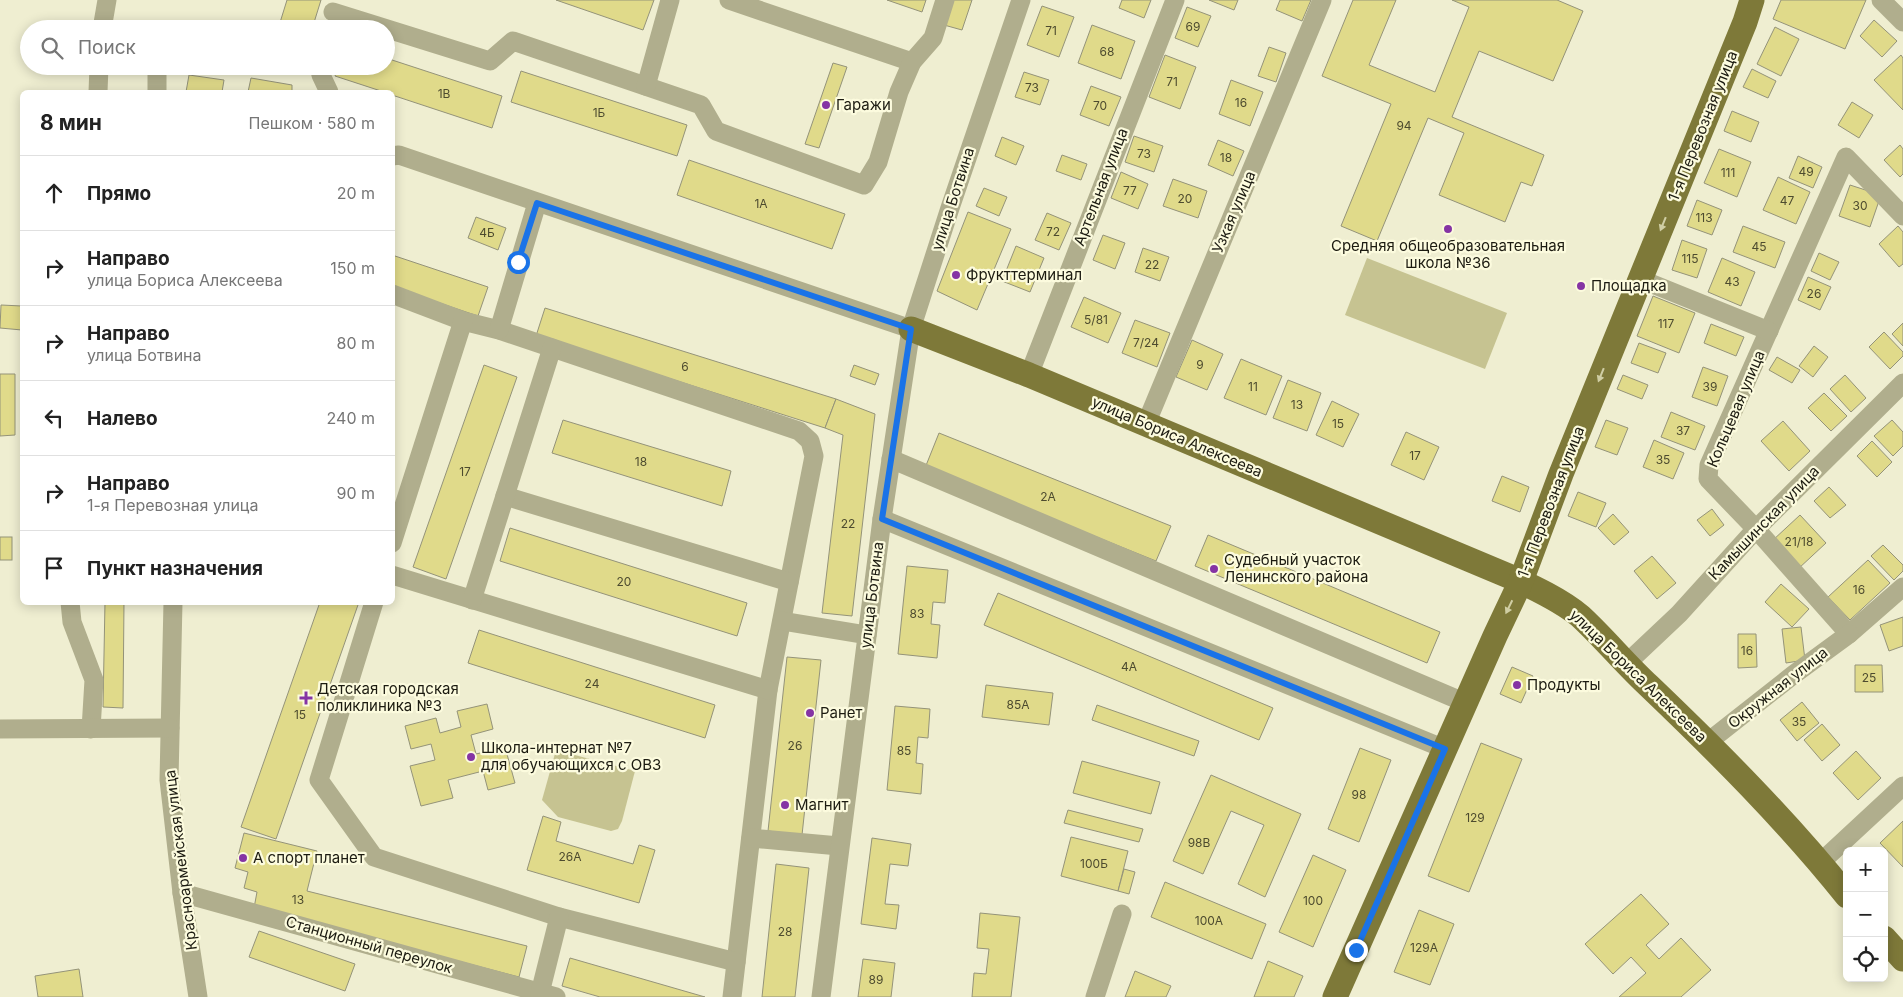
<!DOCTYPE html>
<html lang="ru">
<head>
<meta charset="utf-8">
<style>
	body { margin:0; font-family:Inter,sans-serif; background:#f6f6f6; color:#222 }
	.controls { position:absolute; right:15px; bottom:15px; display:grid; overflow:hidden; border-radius:8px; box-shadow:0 2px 12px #0003 }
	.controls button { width:45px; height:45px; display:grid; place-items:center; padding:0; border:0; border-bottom:1px solid #e0e0e0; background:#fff; color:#222; font:25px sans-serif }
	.stop { position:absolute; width:15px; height:15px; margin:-11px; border:4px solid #1a73e8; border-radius:50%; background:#fff }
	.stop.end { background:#1a73e8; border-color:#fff; box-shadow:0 1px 5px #0008 }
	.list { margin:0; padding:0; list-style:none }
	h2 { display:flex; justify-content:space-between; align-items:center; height:65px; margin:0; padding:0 20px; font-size:21px }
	h2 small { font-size:16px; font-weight:400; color:#767676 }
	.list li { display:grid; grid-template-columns:32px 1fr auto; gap:15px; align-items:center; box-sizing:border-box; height:75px; padding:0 20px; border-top:1px solid #e0e0e0 }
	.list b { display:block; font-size:19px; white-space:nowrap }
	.list p { margin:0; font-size:16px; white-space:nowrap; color:#767676 }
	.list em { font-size:16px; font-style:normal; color:#767676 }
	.icon { flex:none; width:28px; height:28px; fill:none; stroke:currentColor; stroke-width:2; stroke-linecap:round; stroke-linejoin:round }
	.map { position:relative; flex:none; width:1903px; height:997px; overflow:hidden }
	.search { position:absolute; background:#fff; box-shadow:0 2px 12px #0003; left:20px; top:20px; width:375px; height:55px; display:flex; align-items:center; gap:12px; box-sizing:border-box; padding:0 18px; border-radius:28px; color:#767676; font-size:19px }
	.panel { position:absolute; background:#fff; box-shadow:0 2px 12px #0003; left:20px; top:90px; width:375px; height:515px; border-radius:8px }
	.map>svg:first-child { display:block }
	.green { fill:#c6c391 }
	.building { fill:#e0da8a; stroke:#949379 }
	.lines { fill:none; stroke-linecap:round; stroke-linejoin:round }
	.minor { stroke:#b0ae8d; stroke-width:19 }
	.major { stroke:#7e7939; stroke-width:25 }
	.oneway { fill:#d0cea4 }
	.route { stroke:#1a73e8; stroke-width:6 }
	.poi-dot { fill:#8534a4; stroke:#fcfbde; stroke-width:2 }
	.labels { text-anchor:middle; stroke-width:4.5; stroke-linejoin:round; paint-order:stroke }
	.number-label { font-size:12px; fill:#4d4b2f }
	.poi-label { font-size:15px; fill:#1c1b11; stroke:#fcfbde; text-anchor:start }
	.street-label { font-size:15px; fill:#1c1b11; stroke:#fcfbde }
</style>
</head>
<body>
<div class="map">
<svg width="1903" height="997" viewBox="0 0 1903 997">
	<rect width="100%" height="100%" fill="#efeed1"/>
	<g class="green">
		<polygon points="1367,258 1507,313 1485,369 1345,315"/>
		<polygon points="556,750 635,771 622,821 618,829 611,831 558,817 542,800"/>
	</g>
	<g class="building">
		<polygon points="287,0 321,0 312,29 278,29"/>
		<polygon points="556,0 654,0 643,30"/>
		<polygon points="887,0 926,0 922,12"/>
		<polygon points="951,0 972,0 962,30 944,25"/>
		<polygon points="1122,0 1151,0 1144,18 1119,8"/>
		<polygon points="1209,0 1238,0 1234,10"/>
		<polygon points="1280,0 1311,0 1302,21 1276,10"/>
		<polygon points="1353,0 1396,0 1369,65 1435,92 1469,7 1452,0 1557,0 1583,11 1553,81 1479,51 1452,117 1544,155 1532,186 1521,182 1505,222 1439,195 1464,133 1428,118 1377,241 1341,226 1391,104 1322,76"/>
		<polygon points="1781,0 1866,0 1845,49 1773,19"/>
		<polygon points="1042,6 1074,17 1059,57 1027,45"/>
		<polygon points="1187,7 1211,16 1198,47 1175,38"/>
		<polygon points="1874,20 1897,41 1882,57 1860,36"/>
		<polygon points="1092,25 1135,41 1121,79 1078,63"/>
		<polygon points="1775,27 1799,39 1781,76 1757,64"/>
		<polygon points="1269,47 1286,53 1276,82 1258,76"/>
		<polygon points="1165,55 1196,67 1180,109 1149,97"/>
		<polygon points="1901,55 1903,58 1903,110 1874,80"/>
		<polygon points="386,58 502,96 492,128 392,95 392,92 384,92 335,76 339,66 386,66"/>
		<polygon points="833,63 847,67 819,148 805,144"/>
		<polygon points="1752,69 1776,81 1768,98 1743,87"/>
		<polygon points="521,71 687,125 677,156 511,102"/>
		<polygon points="1024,72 1049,80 1040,105 1015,97"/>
		<polygon points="189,75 224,80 222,92 186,92"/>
		<polygon points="251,78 292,85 292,92 248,92"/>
		<polygon points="1231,80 1263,92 1250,126 1219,114"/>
		<polygon points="1091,86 1121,97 1109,126 1080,115"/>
		<polygon points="1852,102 1873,115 1859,138 1838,125"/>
		<polygon points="1732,111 1759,122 1751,142 1724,131"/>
		<polygon points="1134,136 1163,146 1154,172 1125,162"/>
		<polygon points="1002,137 1024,146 1016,165 995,156"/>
		<polygon points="1218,140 1244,151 1233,176 1208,165"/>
		<polygon points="1900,145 1903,149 1903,174 1900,177 1884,160"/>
		<polygon points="1719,149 1751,162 1737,197 1704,183"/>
		<polygon points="1062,155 1087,164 1081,180 1056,171"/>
		<polygon points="1798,156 1822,167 1813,188 1789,178"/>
		<polygon points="689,160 845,214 832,249 677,195"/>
		<polygon points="1121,172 1148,184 1138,209 1111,198"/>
		<polygon points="1778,177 1810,192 1796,224 1763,210"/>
		<polygon points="1173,179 1207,191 1198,218 1163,206"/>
		<polygon points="1850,185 1881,195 1870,227 1839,216"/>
		<polygon points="984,188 1007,197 999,216 976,206"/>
		<polygon points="1697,200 1722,210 1712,235 1687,226"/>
		<polygon points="968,212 1011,229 977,310 937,291"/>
		<polygon points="1047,213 1071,223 1059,250 1035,240"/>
		<polygon points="476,217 506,228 498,250 468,238"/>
		<polygon points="1743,226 1785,242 1775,268 1733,252"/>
		<polygon points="1898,226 1903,232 1903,264 1899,267 1879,244"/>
		<polygon points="1103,235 1125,243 1115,269 1093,260"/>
		<polygon points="1682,240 1707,249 1697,278 1672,270"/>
		<polygon points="1016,246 1044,258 1030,292 1002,281"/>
		<polygon points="1143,248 1169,257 1160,281 1135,272"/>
		<polygon points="1819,253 1839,262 1830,280 1811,271"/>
		<polygon points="392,255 488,287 478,316 392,287"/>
		<polygon points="1722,258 1755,272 1741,306 1708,292"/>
		<polygon points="1808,277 1831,287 1820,310 1798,300"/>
		<polygon points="1653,296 1695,313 1679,353 1637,336"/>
		<polygon points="1084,297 1121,313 1108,343 1071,327"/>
		<polygon points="1,305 22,306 22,330 0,328"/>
		<polygon points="545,308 836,399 825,428 536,336"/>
		<polygon points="1135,320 1170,333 1157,367 1122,353"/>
		<polygon points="1903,323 1903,346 1892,334"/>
		<polygon points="1711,324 1744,337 1736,356 1704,343"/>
		<polygon points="1884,332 1903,352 1903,356 1890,369 1869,347"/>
		<polygon points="1192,340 1223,354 1207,390 1176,377"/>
		<polygon points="1639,343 1666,353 1658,373 1631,363"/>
		<polygon points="1814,346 1828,357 1813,377 1799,366"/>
		<polygon points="1777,357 1800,370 1792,383 1769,370"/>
		<polygon points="1241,359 1282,376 1266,415 1224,398"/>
		<polygon points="484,365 517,377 446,579 413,567"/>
		<polygon points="854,365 879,374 875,385 850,376"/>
		<polygon points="1703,367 1728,376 1717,406 1692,397"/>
		<polygon points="0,374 15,374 15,435 0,436"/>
		<polygon points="1623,375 1648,385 1642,399 1617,389"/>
		<polygon points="1845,375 1866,398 1851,412 1830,389"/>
		<polygon points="1288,380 1321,393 1307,431 1273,418"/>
		<polygon points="1824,393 1847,416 1831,431 1808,408"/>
		<polygon points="836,399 875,414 852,616 822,613 843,435 825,428"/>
		<polygon points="1332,401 1359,414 1343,447 1316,435"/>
		<polygon points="1671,412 1705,426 1695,450 1661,437"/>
		<polygon points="563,420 731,471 722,506 552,453"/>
		<polygon points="1606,420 1628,428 1617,455 1595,447"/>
		<polygon points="1892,420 1903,432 1903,446 1893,456 1874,436"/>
		<polygon points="1783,421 1810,451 1789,471 1761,441"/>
		<polygon points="1406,432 1439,447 1424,480 1391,465"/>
		<polygon points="939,433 1171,526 1156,561 925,468"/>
		<polygon points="1654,440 1684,453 1673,479 1643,467"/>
		<polygon points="1872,441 1892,462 1877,477 1857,456"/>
		<polygon points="1502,476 1529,487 1520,512 1492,501"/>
		<polygon points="1829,487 1846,505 1830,518 1814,501"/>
		<polygon points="1578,492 1606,503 1596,527 1568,516"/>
		<polygon points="1712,509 1724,525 1710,536 1697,520"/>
		<polygon points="1613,514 1629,532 1614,545 1598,528"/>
		<polygon points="1800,515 1826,543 1798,569 1772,541"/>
		<polygon points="510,528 747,603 737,636 500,561"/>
		<polygon points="1208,535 1440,632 1427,663 1195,566"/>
		<rect x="0" y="537" width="12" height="23"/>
		<polygon points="1883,545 1903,565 1903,571 1894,580 1871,556"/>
		<polygon points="1652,556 1676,583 1657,599 1634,571"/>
		<polygon points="1868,560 1890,583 1850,620 1828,597"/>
		<polygon points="907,566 948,570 945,603 933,602 931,624 940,625 937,658 898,654"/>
		<polygon points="1781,584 1809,609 1792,627 1765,602"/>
		<polygon points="998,593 1273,708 1259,740 984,625"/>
		<polygon points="105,602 124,602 123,708 103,707"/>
		<polygon points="320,602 359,602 276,839 241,827"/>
		<polygon points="1903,617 1903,646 1889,651 1880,625"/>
		<polygon points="1801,627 1805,660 1786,663 1782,629"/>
		<polygon points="479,630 715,705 705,738 468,663"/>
		<polygon points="1738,634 1756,634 1757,667 1738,668"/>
		<polygon points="787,657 821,660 802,835 768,831"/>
		<polygon points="1855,665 1882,665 1883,692 1855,692"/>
		<polygon points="1512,667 1533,676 1521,703 1500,694"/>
		<polygon points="986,685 1053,693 1049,725 982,717"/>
		<polygon points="1802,702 1819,723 1797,741 1780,720"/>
		<polygon points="487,704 493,729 471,735 476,754 505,747 515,783 488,790 483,771 448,780 453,798 421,806 410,766 435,760 431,744 411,749 405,726 436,718 440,733 461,727 457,711"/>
		<polygon points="1097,705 1199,741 1194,756 1092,720"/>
		<polygon points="895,706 930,709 928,738 918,737 916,763 923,764 921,794 887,790"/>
		<polygon points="1822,724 1840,745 1822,761 1804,740"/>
		<polygon points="1481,743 1522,759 1469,892 1428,876"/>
		<polygon points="1360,748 1391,760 1359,842 1328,829"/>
		<polygon points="1856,751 1881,778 1858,800 1833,773"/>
		<polygon points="1082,761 1160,782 1151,814 1073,793"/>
		<polygon points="1211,775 1301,814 1265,897 1238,884 1264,825 1231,811 1203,874 1173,861"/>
		<polygon points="1068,810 1143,829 1139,842 1064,823"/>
		<polygon points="543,816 561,822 556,841 633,864 639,845 655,850 639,903 527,870"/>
		<polygon points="1903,821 1903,867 1880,843"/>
		<polygon points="244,833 317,851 307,891 527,946 519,977 254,908 257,892 244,888 248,872 235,868"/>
		<polygon points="1071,837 1128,851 1118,891 1061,876"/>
		<polygon points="872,838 911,844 908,866 890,864 885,904 899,905 896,929 861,924"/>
		<polygon points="1313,855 1346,870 1313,947 1279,932"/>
		<polygon points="776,864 809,868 795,997 762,997"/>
		<polygon points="1124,869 1135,872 1129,894 1118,891"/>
		<polygon points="1165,882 1266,924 1252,959 1151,917"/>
		<polygon points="1641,894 1669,924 1646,945 1659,959 1681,938 1711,970 1681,997 1619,997 1646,973 1631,957 1613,974 1585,944"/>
		<polygon points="1419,910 1454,924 1430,985 1394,972"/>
		<polygon points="980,913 1020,917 1011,997 972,997 974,973 986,974 989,949 977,948"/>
		<polygon points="259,931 355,964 345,991 249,957"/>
		<polygon points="570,958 705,997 600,997 562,986"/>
		<polygon points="863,959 895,963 891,997 858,997"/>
		<polygon points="1268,961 1303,976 1294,997 1254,997"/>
		<polygon points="79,969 83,997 38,997 35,976"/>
		<polygon points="1135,971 1171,986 1166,997 1125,997"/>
	</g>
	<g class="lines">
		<g class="minor">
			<polyline points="729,0 912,62"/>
			<polyline points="1881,0 1903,22"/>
			<polyline points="333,12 490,61 513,41 701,105 716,131 864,185 878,162 899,92 912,62 933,38 945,0"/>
			<polyline points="102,29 107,0"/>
			<polyline points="319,66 321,75 329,92"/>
			<polyline points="157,70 157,92"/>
			<polyline points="646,86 670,0"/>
			<polyline points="98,92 99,66"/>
			<polyline points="392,156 399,155 911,329"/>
			<polyline points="1903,216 1846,157 1709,465 1708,479 1756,529 1849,634 1903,587"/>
			<polyline points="1640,279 1769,331"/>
			<polyline points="392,294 463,321 499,330 799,431 810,441 814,456 768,690 732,997"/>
			<polyline points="499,330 537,203"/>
			<polyline points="1029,375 1175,0"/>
			<polyline points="1146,424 1322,0"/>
			<polyline points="891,459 1466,703"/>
			<polyline points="505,496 789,582"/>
			<polyline points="882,519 1445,749"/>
			<polyline points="392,543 463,321"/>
			<polyline points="392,575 768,690"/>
			<polyline points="472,600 552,348"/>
			<polyline points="70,602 72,622 94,680 91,729"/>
			<polyline points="173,602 169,780 182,893 198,997"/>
			<polyline points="374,602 319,780 374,857 559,917 736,962"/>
			<polyline points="782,621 867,635"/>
			<polyline points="1626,664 1679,614 1756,529 1903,383"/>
			<polyline points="0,729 170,728"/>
			<polyline points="1708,742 1793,675 1849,634"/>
			<polyline points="751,838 839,846"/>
			<polyline points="1820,863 1903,786"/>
			<polyline points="182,893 556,997"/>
			<polyline points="540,993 559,917"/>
			<polyline points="821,997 882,519 911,329 950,208 1021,0"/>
			<polyline points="1095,997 1122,914"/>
		</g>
		<g class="major">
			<path d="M911,329l118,46 482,202c22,10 50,23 69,39 24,22 45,48 69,70 69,66 138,135 198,210"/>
			<polyline points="1884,938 1903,959"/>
			<polyline points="1335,997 1495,636 1521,581 1561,474 1745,22 1752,0"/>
		</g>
	</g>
	<defs><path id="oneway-solid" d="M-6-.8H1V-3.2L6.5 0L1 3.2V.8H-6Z" transform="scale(1.25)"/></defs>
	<g class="oneway">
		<use href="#oneway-solid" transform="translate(1663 224) rotate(112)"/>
		<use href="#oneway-solid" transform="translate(1601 375) rotate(112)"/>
		<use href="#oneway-solid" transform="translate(1509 607) rotate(116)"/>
	</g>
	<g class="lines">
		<polyline class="route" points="518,262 537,203 911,329 882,519 1445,749 1356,950"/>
	</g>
	<g class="poi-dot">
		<circle cx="826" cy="105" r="5"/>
		<circle cx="1448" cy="229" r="5"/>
		<circle cx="956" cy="275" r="5"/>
		<circle cx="1581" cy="286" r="5"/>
		<circle cx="1214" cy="569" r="5"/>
		<circle cx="1517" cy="685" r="5"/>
		<path d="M303.5 690.5h5v5h5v5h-5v5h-5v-5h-5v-5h5z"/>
		<circle cx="810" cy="713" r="5"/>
		<circle cx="471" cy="757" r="5"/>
		<circle cx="785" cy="805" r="5"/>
		<circle cx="243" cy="858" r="5"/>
	</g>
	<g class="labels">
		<g class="number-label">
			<text x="1193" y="31">69</text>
			<text x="1051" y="35">71</text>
			<text x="1107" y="56">68</text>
			<text x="1172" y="86">71</text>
			<text x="1032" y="92">73</text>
			<text x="444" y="98">1В</text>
			<text x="1241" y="107">16</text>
			<text x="1100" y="110">70</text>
			<text x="599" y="117">1Б</text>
			<text x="1404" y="130">94</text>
			<text x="1144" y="158">73</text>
			<text x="1226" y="162">18</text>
			<text x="1806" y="176">49</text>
			<text x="1728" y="177">111</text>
			<text x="1130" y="195">77</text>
			<text x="1185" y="203">20</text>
			<text x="1787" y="205">47</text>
			<text x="761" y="208">1А</text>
			<text x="1860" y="210">30</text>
			<text x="1704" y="222">113</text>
			<text x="1053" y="236">72</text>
			<text x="487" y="237">4Б</text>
			<text x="1759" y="251">45</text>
			<text x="1690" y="263">115</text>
			<text x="1152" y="269">22</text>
			<text x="1732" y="286">43</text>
			<text x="1814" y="298">26</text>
			<text x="1096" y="324">5/81</text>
			<text x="1666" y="328">117</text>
			<text x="1146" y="347">7/24</text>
			<text x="1200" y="369">9</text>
			<text x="685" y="371">6</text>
			<text x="1253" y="391">11</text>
			<text x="1710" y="391">39</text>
			<text x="1297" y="409">13</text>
			<text x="1338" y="428">15</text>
			<text x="1683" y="435">37</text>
			<text x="1415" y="460">17</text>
			<text x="1663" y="464">35</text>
			<text x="641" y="466">18</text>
			<text x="465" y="476">17</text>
			<text x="1048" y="501">2А</text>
			<text x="848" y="528">22</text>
			<text x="1799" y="546">21/18</text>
			<text x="624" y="586">20</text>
			<text x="1859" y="594">16</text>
			<text x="917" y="618">83</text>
			<text x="1747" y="655">16</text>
			<text x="1129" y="671">4А</text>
			<text x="1869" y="682">25</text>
			<text x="592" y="688">24</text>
			<text x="1018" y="709">85А</text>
			<text x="300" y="719">15</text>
			<text x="1799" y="726">35</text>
			<text x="795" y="750">26</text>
			<text x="904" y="755">85</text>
			<text x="1359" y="799">98</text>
			<text x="1475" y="822">129</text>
			<text x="1199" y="847">98В</text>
			<text x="570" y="861">26А</text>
			<text x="1094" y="868">100Б</text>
			<text x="298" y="904">13</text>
			<text x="1313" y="905">100</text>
			<text x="1209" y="925">100А</text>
			<text x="785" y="936">28</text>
			<text x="1424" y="952">129А</text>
			<text x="876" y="984">89</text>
		</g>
		<g class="poi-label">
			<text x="836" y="110">Гаражи</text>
			<text x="1448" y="251" text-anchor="middle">Средняя общеобразовательная<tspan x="1448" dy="17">школа №36</tspan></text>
			<text x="966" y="280">Фрукттерминал</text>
			<text x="1591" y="291">Площадка</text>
			<text x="1224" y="565">Судебный участок<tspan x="1224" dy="17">Ленинского района</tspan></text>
			<text x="1527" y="690">Продукты</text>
			<text x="317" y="694">Детская городская<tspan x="317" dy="17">поликлиника №3</tspan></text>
			<text x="820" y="718">Ранет</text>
			<text x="481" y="753">Школа-интернат №7<tspan x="481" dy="17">для обучающихся с ОВЗ</tspan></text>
			<text x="795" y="810">Магнит</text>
			<text x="253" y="863">А спорт планет</text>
		</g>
		<g class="street-label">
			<text transform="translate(1703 126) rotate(-68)" y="5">1-я Перевозная улица</text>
			<text transform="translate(1101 187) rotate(-69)" y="5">Артельная улица</text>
			<text transform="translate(953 199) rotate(-72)" y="5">улица Ботвина</text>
			<text transform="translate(1234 212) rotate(-67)" y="5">Узкая улица</text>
			<text transform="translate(1736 409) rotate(-67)" y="5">Кольцевая улица</text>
			<text transform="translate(1177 437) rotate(23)" y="5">улица Бориса Алексеева</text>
			<text transform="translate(1551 502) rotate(-69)" y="5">1-я Перевозная улица</text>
			<text transform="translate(1764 523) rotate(-46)" y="5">Камышинская улица</text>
			<text transform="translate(872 595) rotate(-83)" y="5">улица Ботвина</text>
			<text transform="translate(1638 676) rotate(44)" y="5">улица Бориса Алексеева</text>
			<text transform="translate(1778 688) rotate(-38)" y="5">Окружная улица</text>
			<text transform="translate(181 860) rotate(-97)" y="5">Красноармейская улица</text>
			<text transform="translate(369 945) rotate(16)" y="5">Станционный переулок</text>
		</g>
	</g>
</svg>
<div class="controls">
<button>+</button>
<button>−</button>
<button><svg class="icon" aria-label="locate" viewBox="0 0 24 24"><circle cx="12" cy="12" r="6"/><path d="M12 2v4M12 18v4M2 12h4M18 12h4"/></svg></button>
</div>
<div class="stop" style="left:518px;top:262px"></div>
<div class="stop end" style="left:1356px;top:950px"></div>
<div class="search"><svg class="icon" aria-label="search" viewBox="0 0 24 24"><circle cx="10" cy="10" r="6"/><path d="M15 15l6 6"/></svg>Поиск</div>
<section class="panel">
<h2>8 мин<small>Пешком · 580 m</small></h2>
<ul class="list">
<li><svg class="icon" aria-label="ahead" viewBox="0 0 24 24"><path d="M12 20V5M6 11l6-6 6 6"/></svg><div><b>Прямо</b></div><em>20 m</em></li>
<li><svg class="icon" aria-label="right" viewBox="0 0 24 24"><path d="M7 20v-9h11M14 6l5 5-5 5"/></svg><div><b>Направо</b><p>улица Бориса Алексеева</p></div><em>150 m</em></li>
<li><svg class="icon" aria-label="right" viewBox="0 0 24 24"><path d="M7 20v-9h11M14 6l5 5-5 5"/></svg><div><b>Направо</b><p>улица Ботвина</p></div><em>80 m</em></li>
<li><svg class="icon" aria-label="left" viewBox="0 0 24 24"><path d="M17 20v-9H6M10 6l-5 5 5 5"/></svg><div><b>Налево</b></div><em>240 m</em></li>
<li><svg class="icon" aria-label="right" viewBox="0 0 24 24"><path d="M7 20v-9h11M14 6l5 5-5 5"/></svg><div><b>Направо</b><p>1-я Перевозная улица</p></div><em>90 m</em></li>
<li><svg class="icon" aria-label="arrive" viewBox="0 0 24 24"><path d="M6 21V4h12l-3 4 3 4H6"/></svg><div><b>Пункт назначения</b></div></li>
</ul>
</section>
</div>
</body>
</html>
